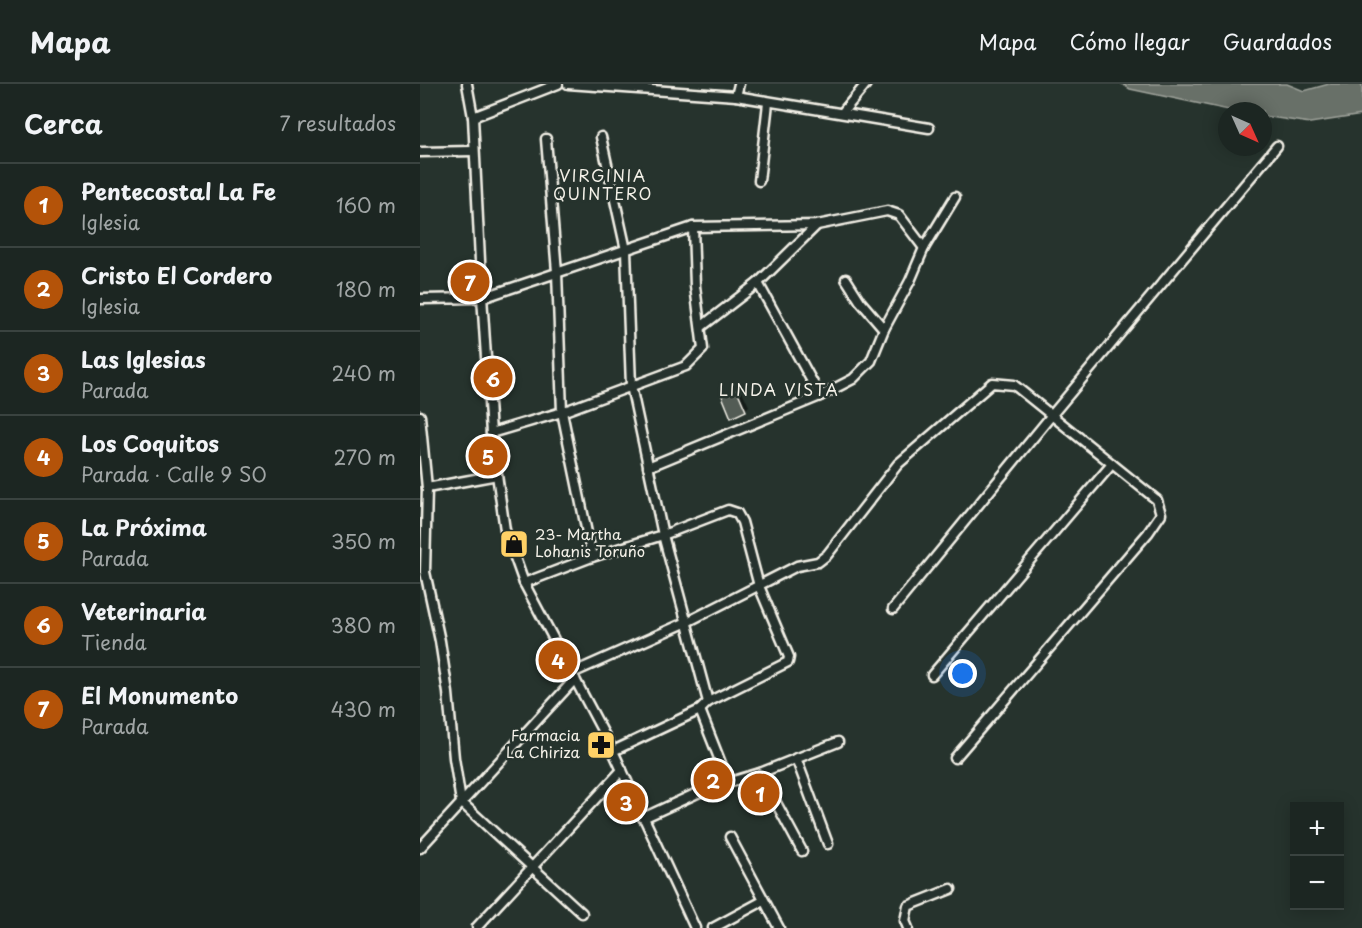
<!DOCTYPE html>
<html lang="es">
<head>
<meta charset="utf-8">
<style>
	body { margin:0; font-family:"Playpen Sans",sans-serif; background:#252e2a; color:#f1f3f6 }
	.controls { position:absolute; right:18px; bottom:18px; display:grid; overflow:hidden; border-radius:0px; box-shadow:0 3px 15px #0003 }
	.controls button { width:54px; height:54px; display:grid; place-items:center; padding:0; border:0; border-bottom:2px solid #3a4340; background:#1c2622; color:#f1f3f6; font:30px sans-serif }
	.compass { position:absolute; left:798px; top:18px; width:54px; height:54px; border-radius:50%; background:#1c2622; box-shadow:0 3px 15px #0003; rotate:135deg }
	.you { position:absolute; left:543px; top:590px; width:21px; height:21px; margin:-15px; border:4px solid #fff; border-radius:50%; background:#1a73e8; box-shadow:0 0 0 9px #1a73e833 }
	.badge { display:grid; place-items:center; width:39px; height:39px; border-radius:50%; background:#b45309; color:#fff; font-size:20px; font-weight:700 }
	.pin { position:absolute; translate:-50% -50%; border:3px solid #fff; box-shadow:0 2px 6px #0006 }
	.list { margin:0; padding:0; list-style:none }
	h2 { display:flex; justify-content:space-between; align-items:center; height:78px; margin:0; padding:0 24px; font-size:26px }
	h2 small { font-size:20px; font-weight:400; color:#a0a5a5 }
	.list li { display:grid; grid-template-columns:39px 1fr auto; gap:18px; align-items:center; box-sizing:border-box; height:84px; padding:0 24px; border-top:2px solid #3a4340 }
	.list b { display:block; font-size:22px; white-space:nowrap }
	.list p { margin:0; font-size:20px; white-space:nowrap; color:#a0a5a5 }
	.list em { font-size:20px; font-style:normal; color:#a0a5a5 }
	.map { position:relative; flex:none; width:942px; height:844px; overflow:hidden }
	header { display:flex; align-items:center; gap:36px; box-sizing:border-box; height:84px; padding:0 30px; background:#1c2622; border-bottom:2px solid #3a4340 }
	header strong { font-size:28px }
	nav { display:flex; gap:33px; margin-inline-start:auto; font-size:21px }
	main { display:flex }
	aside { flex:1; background:#1c2622 }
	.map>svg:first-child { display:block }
	.water { fill:#676f68; stroke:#9fa39b; stroke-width:1.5 }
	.shadow { fill:#0007 }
	.building { fill:#525c55; stroke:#f4f1e8; stroke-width:1.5 }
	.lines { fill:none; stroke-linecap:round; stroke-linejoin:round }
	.minor-casing { stroke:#f4f1e8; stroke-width:13 }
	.minor { stroke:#26332d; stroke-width:8 }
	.labels { text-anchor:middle; stroke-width:5; stroke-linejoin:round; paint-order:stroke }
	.poi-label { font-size:15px; fill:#f4f1e8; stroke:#26332d; text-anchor:start }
	.neighbourhood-label { font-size:16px; letter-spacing:1.5px; fill:#f4f1e8; stroke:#26332d }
</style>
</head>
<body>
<header>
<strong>Mapa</strong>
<nav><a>Mapa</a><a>Cómo llegar</a><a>Guardados</a></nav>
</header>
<main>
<aside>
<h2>Cerca<small>7 resultados</small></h2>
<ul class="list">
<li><span class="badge">1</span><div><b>Pentecostal La Fe</b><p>Iglesia</p></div><em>160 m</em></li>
<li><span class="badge">2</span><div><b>Cristo El Cordero</b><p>Iglesia</p></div><em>180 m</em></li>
<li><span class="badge">3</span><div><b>Las Iglesias</b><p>Parada</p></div><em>240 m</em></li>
<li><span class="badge">4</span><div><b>Los Coquitos</b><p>Parada · Calle 9 SO</p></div><em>270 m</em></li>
<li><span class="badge">5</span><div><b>La Próxima</b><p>Parada</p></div><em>350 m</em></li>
<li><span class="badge">6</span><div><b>Veterinaria</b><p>Tienda</p></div><em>380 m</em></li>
<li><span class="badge">7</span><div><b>El Monumento</b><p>Parada</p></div><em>430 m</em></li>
</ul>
</aside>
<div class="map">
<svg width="942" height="844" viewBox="0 0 942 844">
	<rect width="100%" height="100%" fill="#26332d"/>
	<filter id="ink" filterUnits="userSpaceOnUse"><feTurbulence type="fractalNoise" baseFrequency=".0167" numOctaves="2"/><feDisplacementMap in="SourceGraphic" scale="12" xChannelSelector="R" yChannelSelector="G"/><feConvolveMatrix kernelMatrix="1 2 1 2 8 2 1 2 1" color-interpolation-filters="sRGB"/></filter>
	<g filter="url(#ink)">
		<polygon class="water" points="702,0 867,0 884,7 909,0 942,0 942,31 890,39 843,32 843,27 809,26 710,5"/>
		<polygon class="shadow" points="321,305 329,322 325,326 303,313"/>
		<g class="building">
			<polygon points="317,306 326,327 311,334 302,312"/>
			<polygon points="297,690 299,698 289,701 287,694"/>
			<polygon points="341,697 348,716 338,720 331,702"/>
		</g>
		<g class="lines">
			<g class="minor-casing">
				<g id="minor">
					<polyline points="47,0 53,33 61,197 71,349 85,446 104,499 193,667 275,844"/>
					<polyline points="148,0 316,12 509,44"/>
					<polyline points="316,12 319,0"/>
					<polyline points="422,29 446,0"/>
					<polyline points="53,33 138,0"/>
					<polyline points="181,53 206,166 211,302 243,451 288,618"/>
					<polyline points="126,55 137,188 142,328 172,473"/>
					<polyline points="0,68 53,67"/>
					<polyline points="339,97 348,19"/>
					<polyline points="426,195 440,217 464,245"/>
					<polyline points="338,199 400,312"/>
					<polyline points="0,215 62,214 273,143 397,141 467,127 479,131 504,164"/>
					<polyline points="281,243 338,199 397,141"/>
					<polyline points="0,332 7,404 5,488 20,557 28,609 34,674 41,718 162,829"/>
					<polyline points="71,349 142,328 266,282 283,265 275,202 273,143"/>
					<polyline points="228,383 400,312 433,295 451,277 464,245 490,197 504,164 535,113"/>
					<polyline points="7,404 77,391"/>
					<polyline points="104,499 172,473 243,451 308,426 317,429 322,438 339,502 369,573 368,578 288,618 280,626 193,667"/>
					<polyline points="473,525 631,332 857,62"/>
					<polyline points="152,589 267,538 377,482 398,478 407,471 478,380 572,299 594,301 737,416 741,430 728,449 535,674"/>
					<polyline points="512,591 692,380"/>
					<polyline points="280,626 308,697"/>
					<polyline points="376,674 408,760"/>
					<polyline points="340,689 382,767"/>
					<polyline points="223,734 284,706 340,689 418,658"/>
					<polyline points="310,753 359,844"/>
					<polyline points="0,764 155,595"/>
					<polyline points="57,843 202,686"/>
					<polyline points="293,844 343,817"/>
					<polyline points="488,844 485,837 488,822 531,805"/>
				</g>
			</g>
			<use href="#minor" class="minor"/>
		</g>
	</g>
	<defs>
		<g id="shop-square" transform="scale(1.5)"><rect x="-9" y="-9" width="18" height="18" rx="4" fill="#ffd166" stroke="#26332d"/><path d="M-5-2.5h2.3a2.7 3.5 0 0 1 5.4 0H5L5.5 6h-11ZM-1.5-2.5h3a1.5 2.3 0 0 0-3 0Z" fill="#111"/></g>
		<g id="pharmacy-square" transform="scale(1.5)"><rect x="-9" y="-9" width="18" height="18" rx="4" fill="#ffd166" stroke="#26332d"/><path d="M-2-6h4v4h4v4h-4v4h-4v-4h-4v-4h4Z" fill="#111"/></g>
	</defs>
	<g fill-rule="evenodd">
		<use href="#shop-square" x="94" y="460"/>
		<use href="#pharmacy-square" x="181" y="661"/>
	</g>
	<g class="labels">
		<g class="poi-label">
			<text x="115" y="456">23- Martha<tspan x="115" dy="17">Lohanis Toruño</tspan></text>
			<text x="160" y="657" text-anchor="end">Farmacia<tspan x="160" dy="17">La Chiriza</tspan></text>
		</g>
		<g class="neighbourhood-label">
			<text x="183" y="98">VIRGINIA<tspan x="183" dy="18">QUINTERO</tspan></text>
			<text x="359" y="312">LINDA VISTA</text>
		</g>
	</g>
</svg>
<div class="controls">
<button>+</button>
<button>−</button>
</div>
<svg class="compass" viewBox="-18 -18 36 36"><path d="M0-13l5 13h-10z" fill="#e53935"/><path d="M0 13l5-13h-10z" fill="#a0a5a5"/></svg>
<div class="you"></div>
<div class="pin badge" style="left:340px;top:709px">1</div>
<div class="pin badge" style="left:293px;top:696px">2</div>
<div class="pin badge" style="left:206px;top:718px">3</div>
<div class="pin badge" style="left:138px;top:576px">4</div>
<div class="pin badge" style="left:68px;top:372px">5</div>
<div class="pin badge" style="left:73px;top:294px">6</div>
<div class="pin badge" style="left:50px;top:198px">7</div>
</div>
</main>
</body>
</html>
